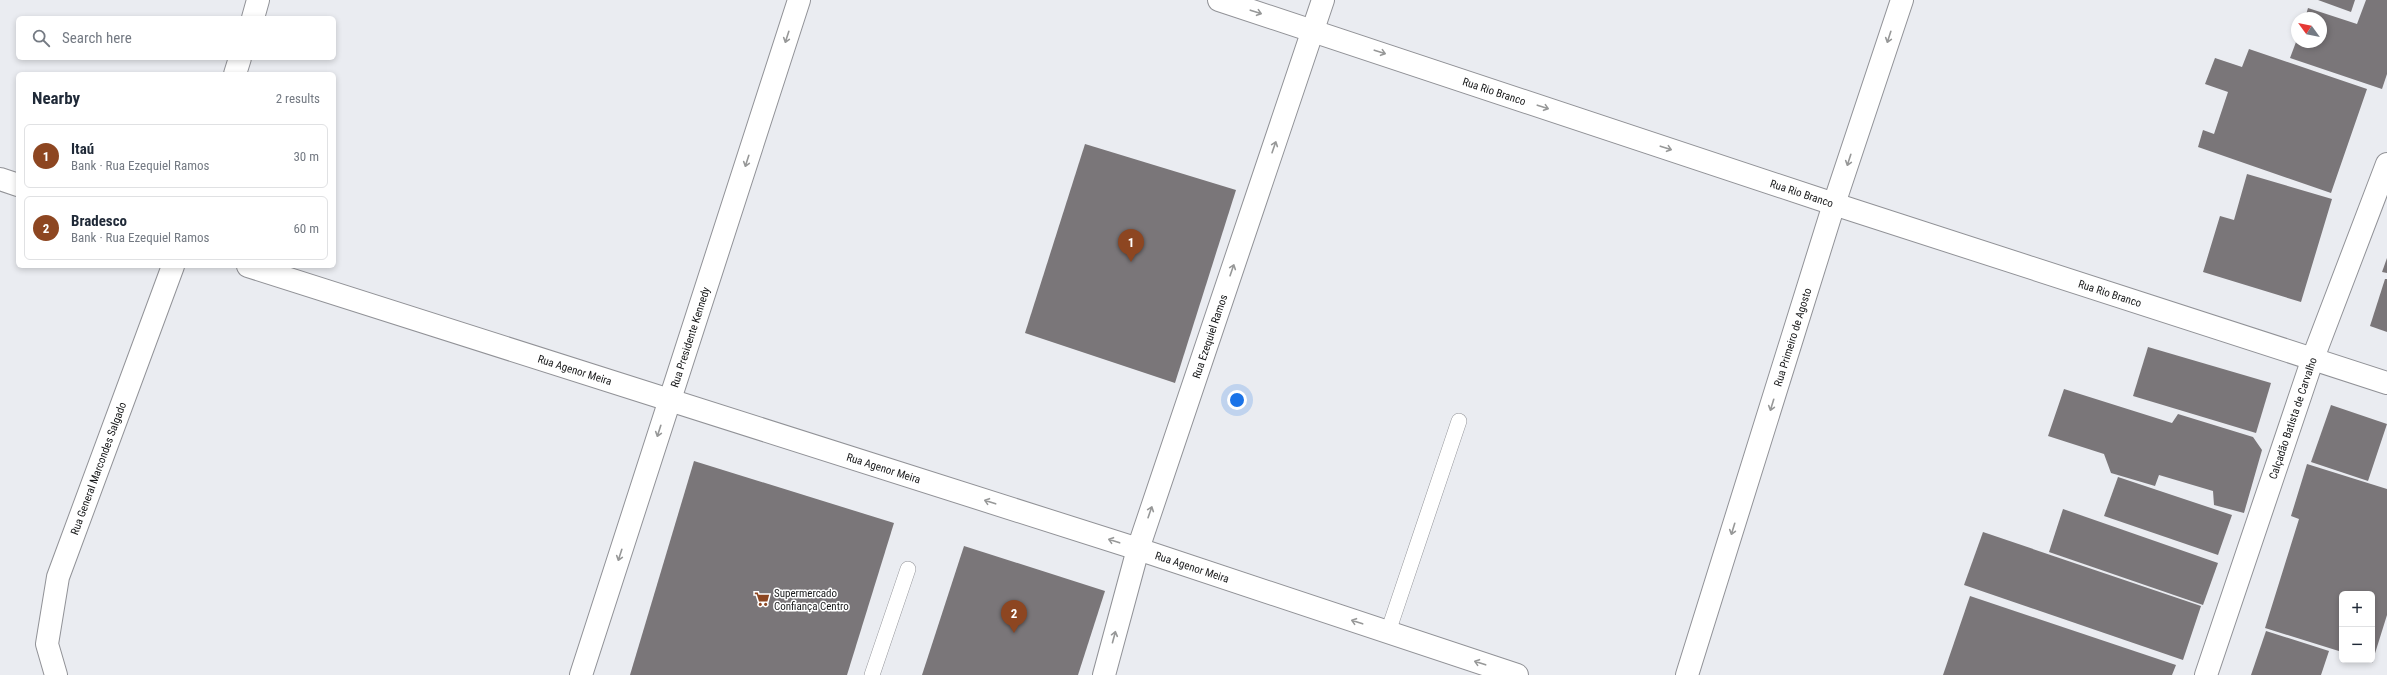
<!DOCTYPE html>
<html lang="en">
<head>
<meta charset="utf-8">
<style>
	body { margin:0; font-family:"Roboto Condensed",sans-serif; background:#f6f6f7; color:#1f2937 }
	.controls { position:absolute; right:12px; bottom:12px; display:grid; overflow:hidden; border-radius:6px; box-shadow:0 2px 6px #0003 }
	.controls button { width:36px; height:36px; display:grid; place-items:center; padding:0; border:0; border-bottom:1px solid #e0e1e3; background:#fff; color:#1f2937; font:20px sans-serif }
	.compass { position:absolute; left:2291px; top:12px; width:36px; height:36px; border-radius:50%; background:#fff; box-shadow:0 2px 6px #0003; rotate:303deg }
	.you { position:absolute; left:1237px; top:400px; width:14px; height:14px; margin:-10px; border:3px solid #fff; border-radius:50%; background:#1a73e8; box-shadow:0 0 0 6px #1a73e833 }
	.badge { display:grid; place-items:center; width:26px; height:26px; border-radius:50%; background:#8d4621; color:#fff; font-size:13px; font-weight:700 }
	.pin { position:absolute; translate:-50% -33px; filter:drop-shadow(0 1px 2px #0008) }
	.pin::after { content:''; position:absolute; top:21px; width:14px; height:12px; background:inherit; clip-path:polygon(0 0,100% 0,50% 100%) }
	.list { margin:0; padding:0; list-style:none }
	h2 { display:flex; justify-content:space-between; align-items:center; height:52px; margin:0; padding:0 16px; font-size:17px }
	h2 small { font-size:13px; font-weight:400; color:#747a83 }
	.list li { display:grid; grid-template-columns:26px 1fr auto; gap:12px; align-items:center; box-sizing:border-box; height:64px; margin:0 8px 8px; padding:0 8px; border:1px solid #e0e1e3; border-radius:6px }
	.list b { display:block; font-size:15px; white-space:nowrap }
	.list p { margin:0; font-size:13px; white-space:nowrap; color:#747a83 }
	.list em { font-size:13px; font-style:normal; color:#747a83 }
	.icon { flex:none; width:22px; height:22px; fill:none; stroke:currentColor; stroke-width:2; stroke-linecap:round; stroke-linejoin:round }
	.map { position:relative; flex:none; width:2387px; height:675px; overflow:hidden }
	.search { position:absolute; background:#fff; box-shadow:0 2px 6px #0003; left:16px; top:16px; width:320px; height:44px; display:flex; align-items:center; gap:10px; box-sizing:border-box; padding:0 14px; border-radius:6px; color:#747a83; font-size:15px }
	.panel { position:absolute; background:#fff; box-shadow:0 2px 6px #0003; left:16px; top:72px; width:320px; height:196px; border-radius:6px }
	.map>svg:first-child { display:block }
	.building { fill:#7a7679 }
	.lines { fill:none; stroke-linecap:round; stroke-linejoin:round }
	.service-casing { stroke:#919297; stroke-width:16 }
	.pedestrian-casing { stroke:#919297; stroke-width:24 }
	.minor-casing { stroke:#919297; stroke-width:24 }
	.tertiary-casing { stroke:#919297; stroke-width:24 }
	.service { stroke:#fff; stroke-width:15 }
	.pedestrian { stroke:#fff; stroke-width:22 }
	.minor { stroke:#fff; stroke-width:22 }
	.tertiary { stroke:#fff; stroke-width:22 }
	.oneway { stroke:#979898 }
	.labels { text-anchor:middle; stroke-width:3; stroke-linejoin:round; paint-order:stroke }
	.street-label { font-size:11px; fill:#18191a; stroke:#fff }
	.poi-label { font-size:11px; fill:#18191a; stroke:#fff; text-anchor:start }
</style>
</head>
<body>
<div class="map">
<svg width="2387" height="675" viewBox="0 0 2387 675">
	<rect width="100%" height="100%" fill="#eaecf1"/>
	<g class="building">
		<polygon points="2318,0 2355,0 2351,12"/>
		<polygon points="2366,0 2387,0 2387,74 2382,89 2290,58 2296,42 2321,42 2321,18 2305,18 2308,8 2357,24"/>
		<polygon points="2249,49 2367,89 2331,193 2198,147 2203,130 2214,134 2228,92 2205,84 2215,58 2242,67"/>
		<polygon points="1085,144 1236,190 1175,383 1025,333"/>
		<polygon points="2247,174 2332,199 2301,302 2203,272 2220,216 2234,220"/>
		<polygon points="2387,258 2387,273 2382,272"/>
		<polygon points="2385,279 2387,279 2387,332 2370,326"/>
		<polygon points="2148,347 2271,383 2256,433 2133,396"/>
		<polygon points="2064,389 2172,423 2178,414 2253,437 2262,450 2244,513 2214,505 2213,491 2159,475 2155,486 2111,473 2104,454 2048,436"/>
		<polygon points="2331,405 2387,424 2368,481 2311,462"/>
		<polygon points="694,461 894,523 847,675 630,675"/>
		<polygon points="2307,464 2387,489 2387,615 2372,663 2372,594 2342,594 2342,652 2265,628 2299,519 2291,516"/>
		<polygon points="2118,477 2232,515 2218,555 2104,516"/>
		<polygon points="2063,509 2218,563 2203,605 2049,552"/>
		<polygon points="1983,532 2201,606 2183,660 1964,585"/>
		<polygon points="964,546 1105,591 1078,675 922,675"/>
		<polygon points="1970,596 2176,665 2172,675 1943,675"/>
		<polygon points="2266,631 2329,651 2321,675 2251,675"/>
	</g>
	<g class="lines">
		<g class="service-casing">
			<g id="service">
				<polyline points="1388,632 1459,421"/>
				<polyline points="872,675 908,569"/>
			</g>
		</g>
		<g class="pedestrian-casing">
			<g id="pedestrian">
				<path id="s1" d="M2206,675l107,-317 74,-194"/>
			</g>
		</g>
		<g class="minor-casing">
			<g id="minor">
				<polyline points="253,18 258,0"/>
				<polyline points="235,74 240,58"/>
				<polyline points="0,179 18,185"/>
				<path id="s2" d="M248,266l890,283 379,126"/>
				<path id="s3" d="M56,675l-9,-31 11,-67 115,-311"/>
				<path id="s4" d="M581,675l218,-675"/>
				<path id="s5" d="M1104,675l34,-126 185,-549"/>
				<path id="s6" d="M1687,675l147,-471 68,-204"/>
			</g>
		</g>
		<g class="tertiary-casing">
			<g id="tertiary">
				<path id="s7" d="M1219,0l615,204 553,179"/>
			</g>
		</g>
		<use href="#service" class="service"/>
		<use href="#pedestrian" class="pedestrian"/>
		<use href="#minor" class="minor"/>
		<use href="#tertiary" class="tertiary"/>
	</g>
	<defs><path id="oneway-shaft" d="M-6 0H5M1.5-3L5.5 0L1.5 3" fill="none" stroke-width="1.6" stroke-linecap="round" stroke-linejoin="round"/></defs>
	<g class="oneway">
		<use href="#oneway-shaft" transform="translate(1256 12) rotate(18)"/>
		<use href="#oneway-shaft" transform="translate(787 37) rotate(108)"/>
		<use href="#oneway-shaft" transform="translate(1889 37) rotate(108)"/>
		<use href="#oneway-shaft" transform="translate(1380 52) rotate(18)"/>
		<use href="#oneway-shaft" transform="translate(1543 107) rotate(18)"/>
		<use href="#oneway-shaft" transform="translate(1274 147) rotate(-71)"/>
		<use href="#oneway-shaft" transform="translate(1666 148) rotate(18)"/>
		<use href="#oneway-shaft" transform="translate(1849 160) rotate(108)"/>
		<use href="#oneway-shaft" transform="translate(747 161) rotate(108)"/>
		<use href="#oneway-shaft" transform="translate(1232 270) rotate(-71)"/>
		<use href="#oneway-shaft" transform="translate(1772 405) rotate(107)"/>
		<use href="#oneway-shaft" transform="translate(659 431) rotate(108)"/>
		<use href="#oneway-shaft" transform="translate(990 502) rotate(-162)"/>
		<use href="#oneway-shaft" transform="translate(1150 512) rotate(-71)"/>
		<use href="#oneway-shaft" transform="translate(1733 529) rotate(107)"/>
		<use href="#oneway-shaft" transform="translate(1114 541) rotate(-162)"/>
		<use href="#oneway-shaft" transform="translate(620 555) rotate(108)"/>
		<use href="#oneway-shaft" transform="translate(1357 622) rotate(-162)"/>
		<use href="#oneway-shaft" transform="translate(1114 637) rotate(-75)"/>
		<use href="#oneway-shaft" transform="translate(1480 663) rotate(-162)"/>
	</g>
	<defs>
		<g id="supermarket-bare" transform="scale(1.2)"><path d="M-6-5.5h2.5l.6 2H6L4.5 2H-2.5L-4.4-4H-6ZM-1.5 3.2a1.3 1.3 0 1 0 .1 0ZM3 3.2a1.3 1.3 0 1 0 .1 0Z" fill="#8d4621" stroke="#fff" stroke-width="2.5" paint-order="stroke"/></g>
	</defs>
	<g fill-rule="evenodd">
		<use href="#supermarket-bare" x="762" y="599"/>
	</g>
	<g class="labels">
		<g class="street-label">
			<text dy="4" stroke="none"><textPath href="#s7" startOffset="290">Rua Rio Branco</textPath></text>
			<text dy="4" stroke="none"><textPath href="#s7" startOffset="614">Rua Rio Branco</textPath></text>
			<text dy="4" stroke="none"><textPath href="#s7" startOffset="938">Rua Rio Branco</textPath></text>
			<text dy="4" stroke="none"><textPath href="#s5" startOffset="355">Rua Ezequiel Ramos</textPath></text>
			<text dy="4" stroke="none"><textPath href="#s4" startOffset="355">Rua Presidente Kennedy</textPath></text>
			<text dy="4" stroke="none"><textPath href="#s6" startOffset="354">Rua Primeiro de Agosto</textPath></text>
			<text dy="4" stroke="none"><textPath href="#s2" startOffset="343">Rua Agenor Meira</textPath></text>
			<text dy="4" stroke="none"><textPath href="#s1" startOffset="271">Calçadão Batista de Carvalho</textPath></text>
			<text dy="4" stroke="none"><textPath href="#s2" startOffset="667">Rua Agenor Meira</textPath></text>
			<text dy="4" stroke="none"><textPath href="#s3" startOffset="216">Rua General Marcondes Salgado</textPath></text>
			<text dy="4" stroke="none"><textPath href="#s2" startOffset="991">Rua Agenor Meira</textPath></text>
		</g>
		<g class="poi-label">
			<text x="774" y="597">Supermercado<tspan x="774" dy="13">Confiança Centro</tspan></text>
		</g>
	</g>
</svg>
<div class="controls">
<button>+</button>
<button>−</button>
</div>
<svg class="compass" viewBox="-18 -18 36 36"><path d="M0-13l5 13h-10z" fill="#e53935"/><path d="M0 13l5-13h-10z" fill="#747a83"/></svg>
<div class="you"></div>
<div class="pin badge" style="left:1131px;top:262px">1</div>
<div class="pin badge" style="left:1014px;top:633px">2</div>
<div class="search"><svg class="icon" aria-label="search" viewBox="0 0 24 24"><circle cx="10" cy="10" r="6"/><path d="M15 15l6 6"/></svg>Search here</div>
<section class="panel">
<h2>Nearby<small>2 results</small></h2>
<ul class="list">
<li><span class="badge">1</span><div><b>Itaú</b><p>Bank · Rua Ezequiel Ramos</p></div><em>30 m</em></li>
<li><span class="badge">2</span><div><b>Bradesco</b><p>Bank · Rua Ezequiel Ramos</p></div><em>60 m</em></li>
</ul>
</section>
</div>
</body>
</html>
